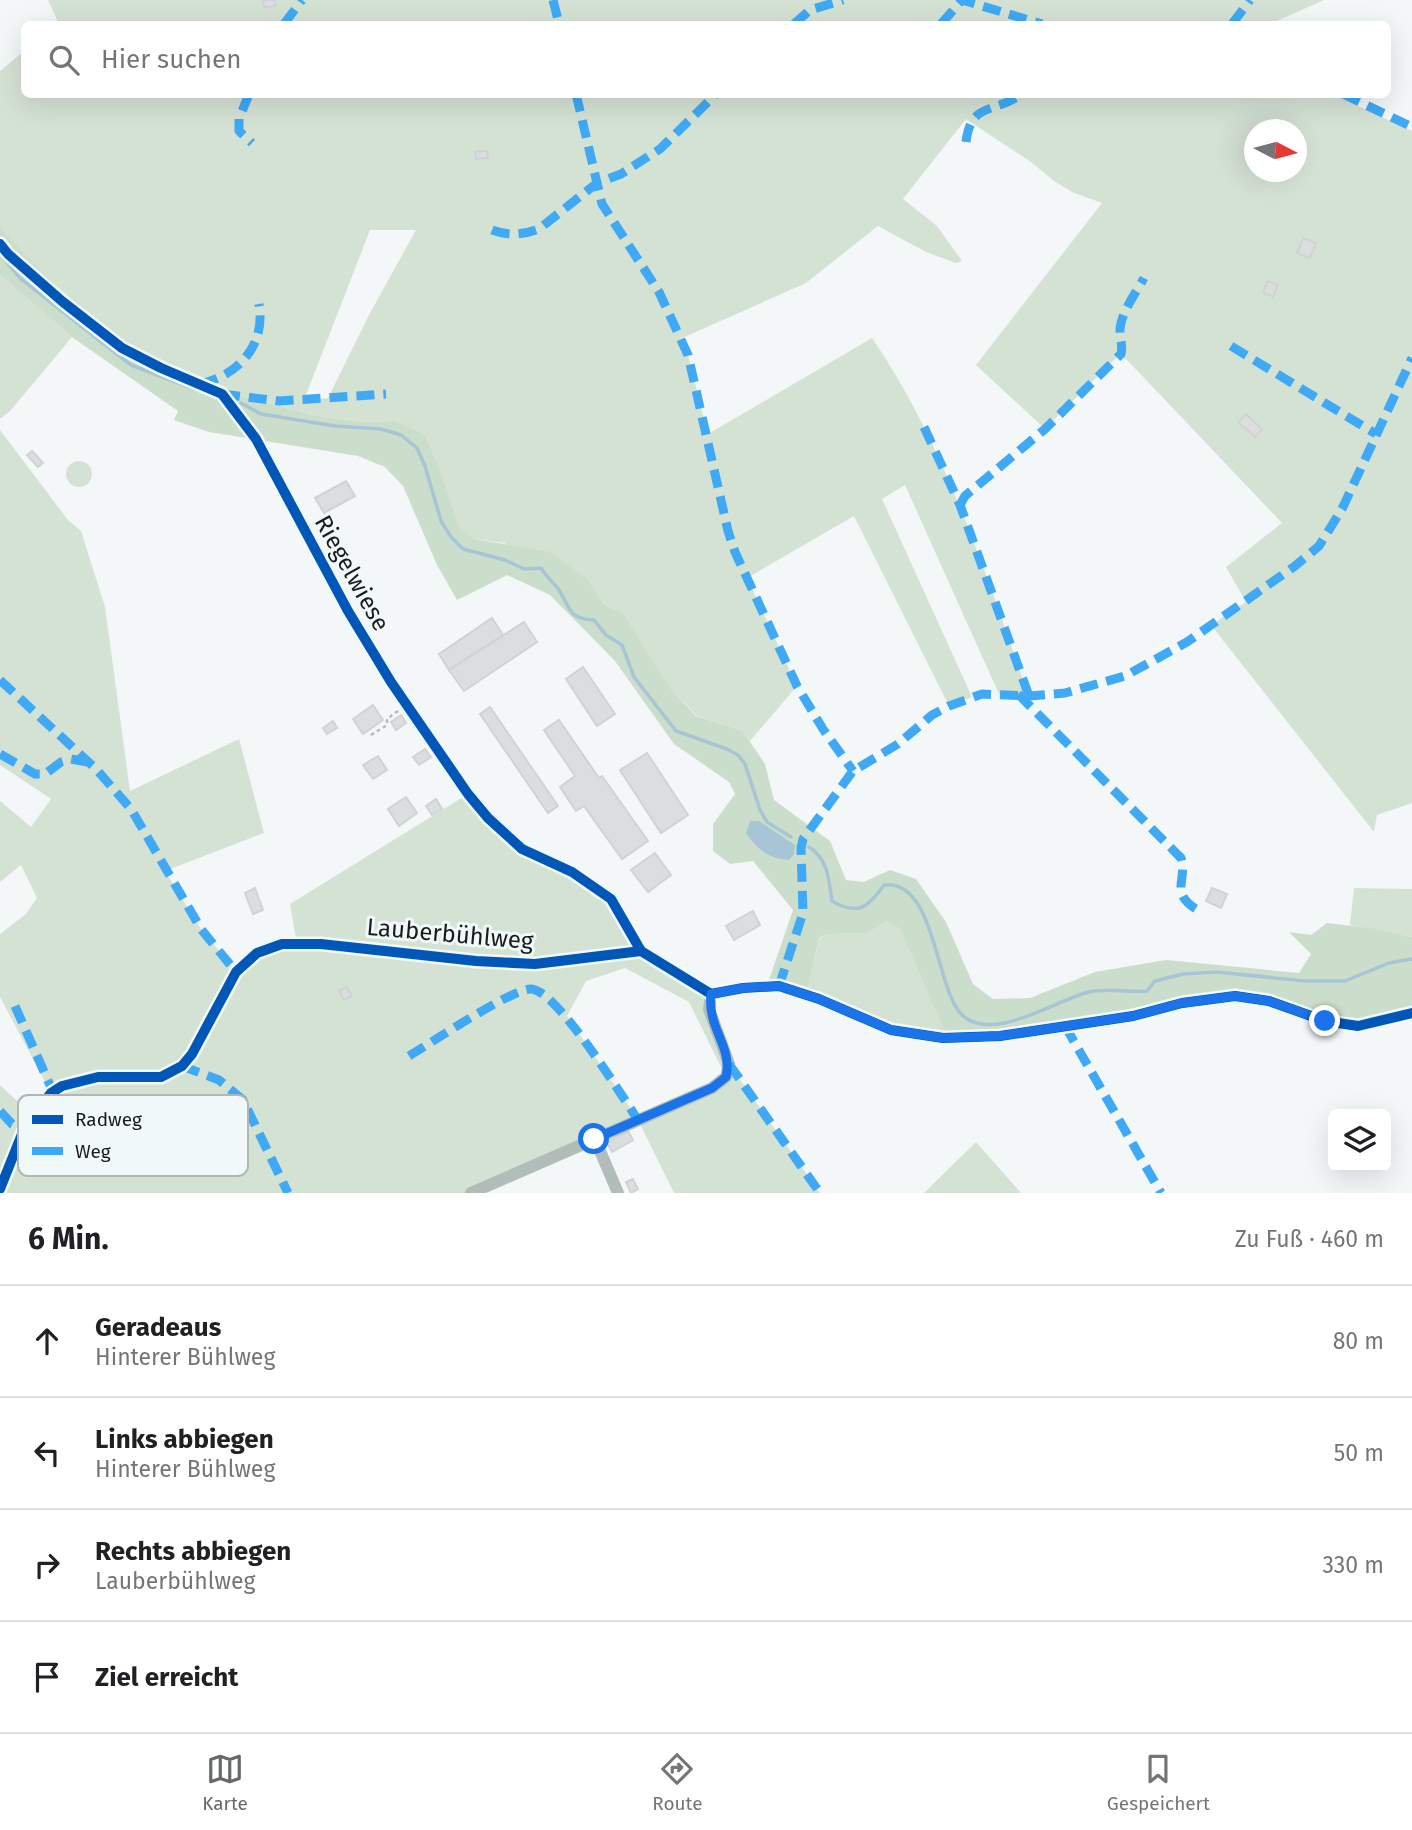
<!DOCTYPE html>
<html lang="de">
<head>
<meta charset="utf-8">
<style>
	body { margin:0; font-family:"Fira Sans",sans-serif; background:#f6f6f6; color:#202124 }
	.controls { position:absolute; right:21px; bottom:21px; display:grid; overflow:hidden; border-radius:10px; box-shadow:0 7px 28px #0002 }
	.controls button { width:63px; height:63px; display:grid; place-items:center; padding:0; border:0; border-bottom:2px solid #e0e0e0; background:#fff; color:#202124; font:35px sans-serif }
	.compass { position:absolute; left:1244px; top:119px; width:63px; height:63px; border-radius:50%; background:#fff; box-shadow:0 7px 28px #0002; rotate:96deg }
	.stop { position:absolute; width:21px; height:21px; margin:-16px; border:5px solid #1a73e8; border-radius:50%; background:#fff }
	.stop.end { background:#1a73e8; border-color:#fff; box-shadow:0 2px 7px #0008 }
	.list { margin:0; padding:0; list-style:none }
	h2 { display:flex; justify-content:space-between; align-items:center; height:91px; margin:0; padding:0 28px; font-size:30px }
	h2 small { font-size:23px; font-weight:400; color:#757577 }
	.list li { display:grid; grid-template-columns:46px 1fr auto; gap:21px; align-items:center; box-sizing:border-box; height:112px; padding:0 28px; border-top:2px solid #e0e0e0 }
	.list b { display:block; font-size:26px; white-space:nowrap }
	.list p { margin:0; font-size:23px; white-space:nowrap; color:#757577 }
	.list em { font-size:23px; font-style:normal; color:#757577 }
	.icon { flex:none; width:38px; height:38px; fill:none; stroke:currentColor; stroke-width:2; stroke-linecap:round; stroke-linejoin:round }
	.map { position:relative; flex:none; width:1412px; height:1193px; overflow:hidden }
	.search { position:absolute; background:#fff; box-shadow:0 7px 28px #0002; left:21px; right:21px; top:21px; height:77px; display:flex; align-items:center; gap:18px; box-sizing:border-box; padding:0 24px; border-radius:10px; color:#757577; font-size:26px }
	.sheet { height:539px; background:#fff }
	nav { display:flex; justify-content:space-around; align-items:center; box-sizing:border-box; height:98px; border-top:2px solid #e0e0e0; background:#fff; font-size:19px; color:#757577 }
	nav a { display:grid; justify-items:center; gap:4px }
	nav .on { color:#656969 }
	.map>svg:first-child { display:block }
	.green { fill:#d4e2d4; fill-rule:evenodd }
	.forest { fill:#cbddcb }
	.water { fill:#a7c5d5 }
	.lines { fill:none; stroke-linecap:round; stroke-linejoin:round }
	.stream { stroke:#a7c5d5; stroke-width:3.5 }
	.building { fill:#dbdede; stroke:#d0d3d4; stroke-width:2 }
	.path { stroke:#b2bab7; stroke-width:2.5; stroke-dasharray:3.5 3.5; stroke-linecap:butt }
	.minor { stroke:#b2bcb8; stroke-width:12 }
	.quiet { stroke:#3fa9f5; stroke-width:9; stroke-dasharray:18 9; stroke-linecap:butt }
	.cycleway-casing { stroke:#f1f9f8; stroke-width:15 }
	.cycleway { stroke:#0057b8; stroke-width:10 }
	.route { stroke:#1a73e8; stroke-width:9 }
	.labels { text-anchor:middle; stroke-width:6; stroke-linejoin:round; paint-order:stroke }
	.street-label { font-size:24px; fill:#191c1c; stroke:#f1f9f8 }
	.key { fill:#f1f9f8; stroke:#b0b7b6; stroke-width:2 }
	.key-label { font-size:19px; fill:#191c1c }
</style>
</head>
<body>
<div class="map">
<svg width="1412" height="1193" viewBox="0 0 1412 1193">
	<rect width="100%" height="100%" fill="#f3f7f7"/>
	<g class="green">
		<polygon points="48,0 1324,0 1270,24 1223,24 1218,21 1214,24 56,24 58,22"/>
		<path d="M24,51v43h1309l79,37v672l-35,12 -3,17 -163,-207 35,-23 -20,-35 56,-44 -153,-161 -9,-8 -75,75 -69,-64 126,-162 -30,-11 -18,-11 -23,-19 -65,-43 -63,80 34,27 25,35 -6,2 -30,-11 -48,-26 -72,57 -126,56 8,16 20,79 164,-96c74,108 113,235 157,358l-30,-2 -94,-209 -23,14 90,198 -23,9 -95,-190 -107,62 50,108 -47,55 -8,-11 -45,-14 -26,-27 -47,-75 -22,-12 -14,-22 -84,-37 -30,-4 -15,-13 -16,-49 -18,-43 -30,-13 -33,1 -50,-7 -89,-24 -97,-45 -45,-34 -81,-85v-156zM1254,130h42v42h-42zM370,230h46l-47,85 -41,83 -24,2z"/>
		<polygon points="0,275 72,337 11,410 0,419"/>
		<path d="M0,430l68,90 13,11 24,76 25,184 109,-52 25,94 -99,38 36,58 35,42 21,-18 40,-9 -7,-40 178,-110 42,45 101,60 30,52 62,36 26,77 91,129h-146l-36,-73 -167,73h-471v-108l32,30 19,-22 -51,-96v-63l26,-20 11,-16 -16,-33 -21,17v-81l31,26 20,-28 -51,-34zM625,968l64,34 37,75 -88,42 -71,-103 19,-35z"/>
		<circle cx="79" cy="474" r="13"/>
		<polygon points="1354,888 1412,889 1412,937 1350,925"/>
		<polygon points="887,921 900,929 945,1033 896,1026 808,989 819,939 828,934 869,933"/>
		<polygon points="976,1142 1021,1193 924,1193"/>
	</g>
	<polygon class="forest" points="0,227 81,312 126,346 223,391 312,415 362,422 395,421 425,434 443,477 459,526 474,539 551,552 588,580 603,603 624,614 671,689 696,716 742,730 765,764 774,800 830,841 846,880 864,882 890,870 916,879 946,922 973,984 993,999 1030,998 1095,972 1166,960 1299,973 1311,954 1289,932 1311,935 1327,923 1370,928 1412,937 1412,1012 1358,1023 1235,994 1132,1013 1000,1033 945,1033 900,929 887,921 869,933 828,934 819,938 808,989 769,980 793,910 753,861 730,864 713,851 713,824 735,794 729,782 674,744 615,661 550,595 507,575 457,600 437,565 403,486 385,467 358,456 209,432 174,420 178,411 72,337 0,275"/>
	<path class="water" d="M750,821h9l36,24 -1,9 -5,6c-21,-2 -31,-10 -43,-27z"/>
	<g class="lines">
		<g class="stream">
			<polyline points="0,254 20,278 131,365 197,390"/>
			<path d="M241,403l20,11 74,12 46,3 20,6 16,13 8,18 16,55 10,16 12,12 42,11 19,9 17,-1c5,8 12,14 18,22 12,19 9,29 35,30l12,15 16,10 12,32 42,54 51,18 11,6 7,9 15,46 7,12 24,15"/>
			<path d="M809,847c19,12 20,33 23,54 25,15 36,7 52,-16 52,-6 51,104 78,130 31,29 95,-16 127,-23 19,-5 38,1 58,-1l8,-10 28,-7 34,-2 88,9h40l44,-18 23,-4"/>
		</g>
	</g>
	<g class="building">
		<polygon points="263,0 275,0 276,6 264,7"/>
		<polygon points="487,151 488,158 476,159 475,152"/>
		<polygon points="1303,238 1316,243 1310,258 1297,253"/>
		<polygon points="1268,281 1278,285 1273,297 1263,292"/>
		<polygon points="1246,414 1262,429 1255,437 1238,422"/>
		<polygon points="32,451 43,463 38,467 27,455"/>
		<polygon points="346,481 355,496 324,513 315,498"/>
		<polygon points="492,618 503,635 449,670 439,654"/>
		<polygon points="524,622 537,642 464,691 449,670"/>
		<polygon points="583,667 615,714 597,726 566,679"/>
		<polygon points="373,705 383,720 363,734 353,719"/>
		<polygon points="490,707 558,806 548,813 480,714"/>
		<polygon points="401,715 406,723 396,730 391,722"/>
		<polygon points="559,720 599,778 602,776 648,841 622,859 584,806 576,811 560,787 575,776 544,730"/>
		<polygon points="333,721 337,728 327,734 323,728"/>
		<polygon points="425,749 431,757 419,765 413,757"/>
		<polygon points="647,753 688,815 661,833 620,770"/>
		<polygon points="378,756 387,770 373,779 363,765"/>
		<polygon points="406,797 417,813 399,826 388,809"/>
		<polygon points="436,799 442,809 432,815 426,806"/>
		<polygon points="655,853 671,875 648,892 631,870"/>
		<polygon points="255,888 263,910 253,914 245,893"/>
		<polygon points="1212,888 1227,894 1221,908 1206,901"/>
		<polygon points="753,911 760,925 734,940 726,926"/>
		<polygon points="347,987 352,996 344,1000 339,991"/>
		<polygon points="628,1131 633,1140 612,1152 607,1143"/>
		<polygon points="633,1179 638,1189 631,1193 626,1182"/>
	</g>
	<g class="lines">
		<polyline class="path" points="371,735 387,725 387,719 398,711"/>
		<g class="minor">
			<polyline points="0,244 8,254 63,302 122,348 161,368 222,394 256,439 348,611 391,682 468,794 488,818 522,849 572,872 611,899 641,951"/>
			<polyline points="595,1139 618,1193"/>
			<polyline points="0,1189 24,1129 51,1093 62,1086 98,1077 161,1077 182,1066 192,1054 236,972 257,953 282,944 321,944 476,961 535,964 641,951 711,994 743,988 779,986 819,999 891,1030 943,1038 1000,1036 1133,1016 1182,1003 1235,996 1269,1001 1325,1021 1358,1026 1412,1013"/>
			<polyline points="471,1193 712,1088 726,1077 729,1064 709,1009 711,994"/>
		</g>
		<g class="quiet">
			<polyline points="553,0 559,24"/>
			<polyline points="284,24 302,0"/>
			<polyline points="794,24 810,10 843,0"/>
			<polyline points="941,24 962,0 1042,24"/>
			<polyline points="1232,24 1250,0"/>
			<polyline points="249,94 239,119 239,131 252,143"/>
			<polyline points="576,94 602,204 659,292 688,355 728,531 735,552 797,686 823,729 853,771"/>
			<polyline points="1343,94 1412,127"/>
			<path d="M966,142c5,-41 29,-28 55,-48"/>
			<path d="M492,230c16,6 31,5 47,-1l58,-46 24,-9 39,-25 56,-55"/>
			<polyline points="1231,346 1376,434"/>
			<path d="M200,384c39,-9 66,-39 59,-80"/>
			<polyline points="222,394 279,401 386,394"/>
			<polyline points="924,427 960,505 1029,696"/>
			<path d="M960,505l5,-9 80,-67 76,-75c2,-9 -1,-14 -1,-23 0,-17 16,-38 24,-53"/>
			<polyline points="0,680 96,769 131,809 201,929 236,972"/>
			<path d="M1018,694l163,164c7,21 -12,34 15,51"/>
			<polyline points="0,754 35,774 45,774 61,762 71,759 87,762"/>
			<polyline points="779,986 803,913 801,848 803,839 853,771 898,744 932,715 949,706 982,694 1029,696 1065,693 1125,676 1187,642 1295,566 1319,546 1342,509 1412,358"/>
			<polyline points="15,1006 53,1092"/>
			<polyline points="1065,1026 1161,1193"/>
			<path d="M409,1056c20,-12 104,-68 122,-67 26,1 90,106 107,131"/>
			<polyline points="729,1064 820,1193"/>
			<polyline points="182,1066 219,1080 243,1100 288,1193"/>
			<polyline points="0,1111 12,1124 24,1129"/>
		</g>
		<g class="cycleway-casing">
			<g id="cycleway">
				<polyline points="0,244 8,254 63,302 122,348 161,368 222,394 256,439 348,611 391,682 468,794 488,818 522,849 572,872 611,899 641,951"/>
				<polyline points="0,1189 24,1129 51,1093 62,1086 98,1077 161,1077 182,1066 192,1054 236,972 257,953 282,944 321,944 476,961 535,964 641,951 711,994 743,988 779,986 819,999 891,1030 943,1038 1000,1036 1133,1016 1182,1003 1235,996 1269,1001 1325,1021 1358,1026 1412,1013"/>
			</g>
		</g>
		<use href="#cycleway" class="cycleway"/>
	</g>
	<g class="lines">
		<path class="route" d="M594,1139l118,-51 14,-11c7,-31 -19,-48 -15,-83l32,-6 36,-2 40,13 72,31 52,8 57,-2 133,-20 49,-13 53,-7 34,5 56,20"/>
	</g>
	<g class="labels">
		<g class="street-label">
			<text transform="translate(352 573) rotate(61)" y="8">Riegelwiese</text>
			<text transform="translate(450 934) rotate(5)" y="8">Lauberbühlweg</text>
		</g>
	</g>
	<rect x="18" y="1095" width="230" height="81" rx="10" class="key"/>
	<rect x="32" y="1115" width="31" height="9" fill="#0057b8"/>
	<rect x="32" y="1147" width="31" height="8" fill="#3fa9f5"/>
	<g class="key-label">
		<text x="75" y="1126">Radweg</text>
		<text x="75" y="1158">Weg</text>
	</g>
</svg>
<div class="controls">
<button><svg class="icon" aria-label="layers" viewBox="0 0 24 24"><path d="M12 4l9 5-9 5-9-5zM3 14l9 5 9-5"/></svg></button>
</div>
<svg class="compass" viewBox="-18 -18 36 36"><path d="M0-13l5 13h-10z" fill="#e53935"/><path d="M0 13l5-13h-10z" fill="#757577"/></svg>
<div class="stop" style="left:594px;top:1139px"></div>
<div class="stop end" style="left:1325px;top:1021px"></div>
<div class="search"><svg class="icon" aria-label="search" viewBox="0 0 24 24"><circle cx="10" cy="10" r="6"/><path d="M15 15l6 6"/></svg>Hier suchen</div>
</div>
<section class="sheet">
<h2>6 Min.<small>Zu Fuß · 460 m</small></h2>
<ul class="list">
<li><svg class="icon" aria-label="ahead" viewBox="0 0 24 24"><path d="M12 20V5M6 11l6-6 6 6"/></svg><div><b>Geradeaus</b><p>Hinterer Bühlweg</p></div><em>80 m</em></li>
<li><svg class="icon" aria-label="left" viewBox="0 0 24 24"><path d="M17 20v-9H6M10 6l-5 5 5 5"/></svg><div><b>Links abbiegen</b><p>Hinterer Bühlweg</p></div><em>50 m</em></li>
<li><svg class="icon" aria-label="right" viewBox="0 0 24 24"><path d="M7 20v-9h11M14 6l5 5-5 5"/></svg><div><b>Rechts abbiegen</b><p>Lauberbühlweg</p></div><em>330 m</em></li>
<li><svg class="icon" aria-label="arrive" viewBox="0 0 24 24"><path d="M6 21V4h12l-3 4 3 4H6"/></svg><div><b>Ziel erreicht</b></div></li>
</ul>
</section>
<nav>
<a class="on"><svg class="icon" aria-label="map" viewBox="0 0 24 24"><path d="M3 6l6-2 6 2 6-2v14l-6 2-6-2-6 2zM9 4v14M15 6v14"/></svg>Karte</a>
<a><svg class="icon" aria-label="directions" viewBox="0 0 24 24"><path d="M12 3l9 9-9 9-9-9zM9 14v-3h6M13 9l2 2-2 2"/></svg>Route</a>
<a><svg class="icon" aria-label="saved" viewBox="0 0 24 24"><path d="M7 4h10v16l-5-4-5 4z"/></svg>Gespeichert</a>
</nav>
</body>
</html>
